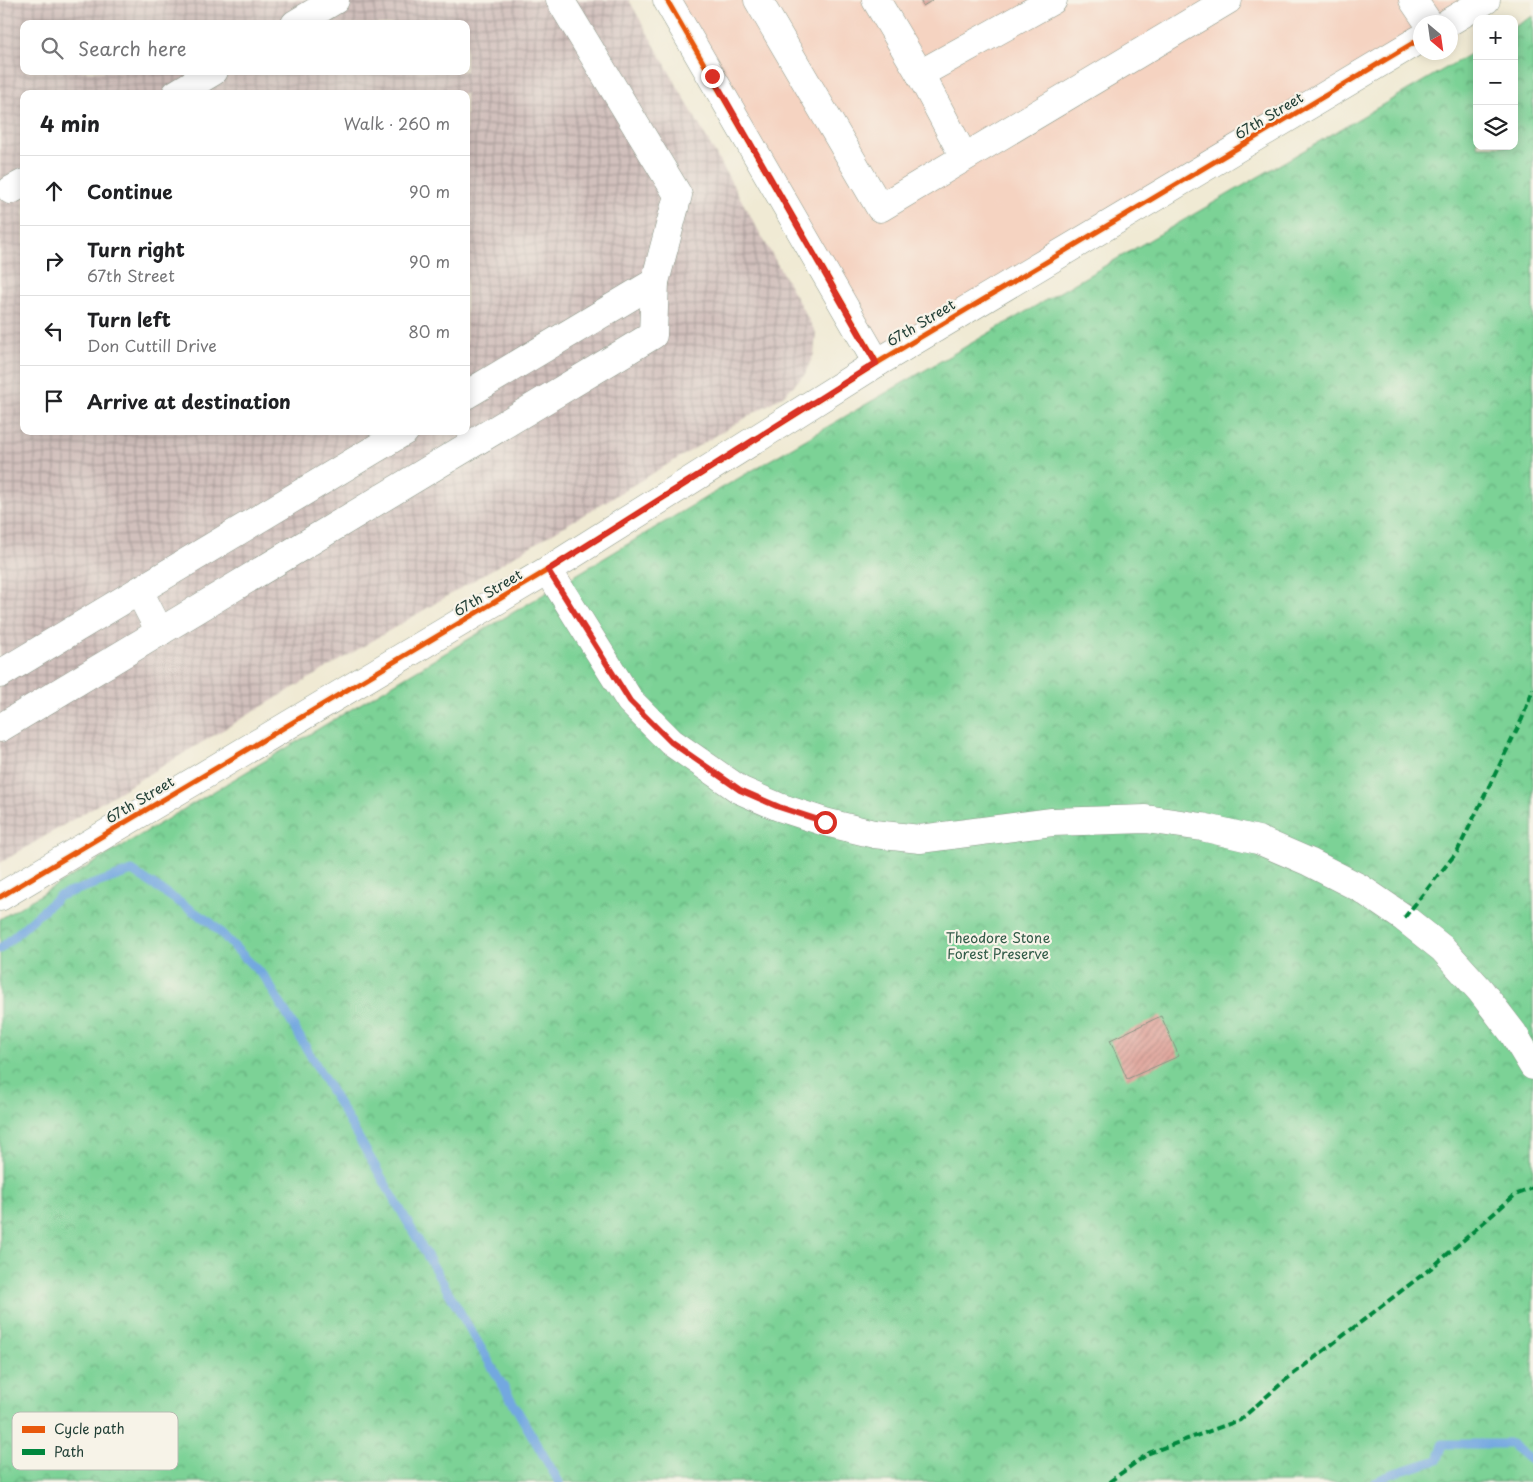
<!DOCTYPE html>
<html lang="en">
<head>
<meta charset="utf-8">
<style>
	body { margin:0; font-family:"Playpen Sans",sans-serif; background:#f6f6f6; color:#202124 }
	.controls { position:absolute; right:15px; top:15px; display:grid; overflow:hidden; border-radius:10px; box-shadow:0 2px 12px #0003 }
	.controls button { width:45px; height:45px; display:grid; place-items:center; padding:0; border:0; border-bottom:1px solid #e0e0e0; background:#fff; color:#202124; font:25px sans-serif }
	.compass { position:absolute; left:1413px; top:15px; width:45px; height:45px; border-radius:50%; background:#fff; box-shadow:0 2px 12px #0003; rotate:151deg }
	.stop { position:absolute; width:15px; height:15px; margin:-11px; border:4px solid #d93025; border-radius:50%; background:#fff }
	.stop.end { background:#d93025; border-color:#fff; box-shadow:0 1px 5px #0008 }
	.list { margin:0; padding:0; list-style:none }
	h2 { display:flex; justify-content:space-between; align-items:center; height:65px; margin:0; padding:0 20px; font-size:21px }
	h2 small { font-size:16px; font-weight:400; color:#757577 }
	.list li { display:grid; grid-template-columns:32px 1fr auto; gap:15px; align-items:center; box-sizing:border-box; height:70px; padding:0 20px; border-top:1px solid #e0e0e0 }
	.list b { display:block; font-size:19px; white-space:nowrap }
	.list p { margin:0; font-size:16px; white-space:nowrap; color:#757577 }
	.list em { font-size:16px; font-style:normal; color:#757577 }
	.icon { flex:none; width:28px; height:28px; fill:none; stroke:currentColor; stroke-width:2; stroke-linecap:round; stroke-linejoin:round }
	.map { position:relative; flex:none; width:1533px; height:1482px; overflow:hidden }
	.search { position:absolute; background:#fff; box-shadow:0 2px 12px #0003; left:20px; top:20px; width:450px; height:55px; display:flex; align-items:center; gap:12px; box-sizing:border-box; padding:0 18px; border-radius:10px; color:#757577; font-size:19px }
	.panel { position:absolute; background:#fff; box-shadow:0 2px 12px #0003; left:20px; top:90px; width:450px; height:345px; border-radius:10px }
	.map>svg:first-child { display:block }
	.built { fill:#f5d3c1 }
	.industrial { fill:url(#industrial-grid); fill-rule:evenodd }
	.park { fill:url(#park-crowns); stroke:#4d8865 }
	.lines { fill:none; stroke-linecap:round; stroke-linejoin:round }
	.stream { stroke:#73a8e0; stroke-width:9 }
	.building { fill:url(#building-hatch) }
	.minor-casing { stroke:#889484; stroke-width:29 }
	.minor { stroke:#fff; stroke-width:28 }
	.quiet { stroke:#00873e; stroke-width:4; stroke-dasharray:8 4; stroke-linecap:butt }
	.cycleway-casing { stroke:#f7f3e8; stroke-width:8 }
	.cycleway { stroke:#e8590c; stroke-width:5 }
	.route { stroke:#d93025; stroke-width:6 }
	.labels { text-anchor:middle; stroke-width:4.5; stroke-linejoin:round; paint-order:stroke }
	.street-label { font-size:14px; fill:#1f3d34; stroke:#f7f3e8 }
	.park-label { font-size:14px; fill:#315b48; stroke:#f7f3e8 }
	.key { fill:#f7f3e8; stroke:#b6bcb2; stroke-width:1 }
	.key-label { font-size:14px; fill:#1f3d34 }
</style>
</head>
<body>
<div class="map">
<svg width="1533" height="1482" viewBox="0 0 1533 1482">
	<defs>
		<pattern id="industrial-grid" width="8" height="8" patternUnits="userSpaceOnUse" patternTransform="scale(1.25)"><rect width="8" height="8" fill="#d1c0bc"/><path d="M0 4h8M4 0v8" fill="none" stroke="#a99d9a"/></pattern>
		<pattern id="park-crowns" width="20" height="18" patternUnits="userSpaceOnUse" patternTransform="scale(1.25)"><rect width="20" height="18" fill="#7bd296"/><path d="M2 6a3 3 0 1 1 6 0M12 15a3 3 0 1 1 6 0" fill="none" stroke="#64ac7b"/></pattern>
		<pattern id="building-hatch" width="6" height="6" patternUnits="userSpaceOnUse" patternTransform="scale(1.25)"><rect width="6" height="6" fill="#dfa198"/><path d="M-1 1l2-2M0 6l6-6M5 7l2-2" fill="none" stroke="#b4847d"/></pattern>
	</defs>
	<rect width="100%" height="100%" fill="#f7f3e8"/>
	<filter id="ink" filterUnits="userSpaceOnUse"><feTurbulence type="fractalNoise" baseFrequency=".02" numOctaves="2"/><feDisplacementMap in="SourceGraphic" scale="10" xChannelSelector="R" yChannelSelector="G"/><feConvolveMatrix kernelMatrix="1 2 1 2 8 2 1 2 1" color-interpolation-filters="sRGB"/></filter>
	<filter id="wash" filterUnits="userSpaceOnUse"><feTurbulence type="fractalNoise" baseFrequency=".0096" numOctaves="4" result="noise"/><feDisplacementMap in="SourceGraphic" scale="20" xChannelSelector="R" yChannelSelector="G"/><feGaussianBlur stdDeviation="1.12" result="paint"/><feColorMatrix in="noise" values="0 0 0 0 0 0 0 0 0 0 0 0 0 0 0 0 0 1.4 0 .05"/><feComposite in="paint" operator="in"/></filter>
	<g filter="url(#wash)">
		<rect width="100%" height="100%" fill="#f0ead4"/>
		<polygon class="built" points="670,0 1467,0 879,351"/>
		<path class="industrial" d="M0,0h629l187,333 -2,21 -9,20 -21,21 -784,468zM24,24h442v47h-442zM24,94h442v337h-442z"/>
		<polygon class="park" points="1533,16 1533,1482 0,1482 0,919 715,492 1477,50 1477,146 1514,146 1514,27"/>
		<g class="lines">
			<g class="stream">
				<polyline points="0,949 59,896 132,871 211,923 266,979 559,1482"/>
				<polyline points="1376,1482 1391,1474 1438,1460 1443,1444 1511,1444 1533,1462"/>
			</g>
		</g>
		<g id="blocks">
			<g class="building">
				<polygon points="920,0 933,0 923,6"/>
				<polygon points="1161,1016 1179,1056 1127,1079 1110,1040"/>
			</g>
		</g>
	</g>
	<g filter="url(#ink)">
		<use href="#blocks" fill-opacity="0" stroke="#889484" stroke-width="1"/>
		<g class="lines">
			<g class="minor-casing">
				<g id="minor">
					<polyline points="667,0 877,363"/>
					<polyline points="758,0 880,208 1228,0"/>
					<polyline points="876,0 920,74 1053,0"/>
					<polyline points="1413,0 1428,22"/>
					<polyline points="1449,22 1486,0"/>
					<polyline points="295,24 335,0"/>
					<polyline points="920,74 964,157"/>
					<polyline points="176,94 214,71"/>
					<polyline points="11,190 24,183"/>
					<polyline points="466,395 655,282 678,195 560,0"/>
					<polyline points="548,570 630,701 671,742 740,790 779,807 825,822 874,834 920,839 1052,822 1146,819 1202,827 1258,840 1309,862 1360,888 1404,918 1443,949 1480,990 1513,1033 1533,1066"/>
					<polyline points="139,591 160,632"/>
					<polyline points="0,674 405,431"/>
					<polyline points="0,728 653,335 655,282"/>
					<polyline points="0,897 548,570 877,363 1420,39"/>
				</g>
			</g>
			<use href="#minor" class="minor"/>
			<g class="quiet">
				<polyline points="1404,918 1457,852 1522,719 1533,689"/>
				<polyline points="1109,1482 1149,1453 1240,1420 1283,1382 1435,1265 1515,1195 1533,1188"/>
			</g>
			<g class="cycleway-casing">
				<g id="cycleway">
					<polyline points="667,0 877,363"/>
					<polyline points="0,897 548,570 877,363 1420,39"/>
				</g>
			</g>
			<use href="#cycleway" class="cycleway"/>
		</g>
	</g>
	<g class="lines" filter="url(#ink)">
		<polyline class="route" points="712,76 876,363 548,570 630,701 671,742 740,790 779,807 825,822"/>
	</g>
	<g class="labels">
		<g class="street-label">
			<text transform="translate(1269 116) rotate(-31)" y="5">67th Street</text>
			<text transform="translate(921 323) rotate(-31)" y="5">67th Street</text>
			<text transform="translate(488 593) rotate(-31)" y="5">67th Street</text>
			<text transform="translate(140 800) rotate(-31)" y="5">67th Street</text>
		</g>
		<g class="park-label">
			<text x="998" y="943">Theodore Stone<tspan x="998" dy="16">Forest Preserve</tspan></text>
		</g>
	</g>
	<rect x="12" y="1412" width="166" height="58" rx="8" class="key"/>
	<rect x="22" y="1426" width="23" height="7" fill="#e8590c"/>
	<rect x="22" y="1449" width="23" height="6" fill="#00873e"/>
	<g class="key-label">
		<text x="54" y="1434">Cycle path</text>
		<text x="54" y="1457">Path</text>
	</g>
</svg>
<div class="controls">
<button>+</button>
<button>−</button>
<button><svg class="icon" aria-label="layers" viewBox="0 0 24 24"><path d="M12 4l9 5-9 5-9-5zM3 14l9 5 9-5"/></svg></button>
</div>
<svg class="compass" viewBox="-18 -18 36 36"><path d="M0-13l5 13h-10z" fill="#e53935"/><path d="M0 13l5-13h-10z" fill="#757577"/></svg>
<div class="stop" style="left:825px;top:822px"></div>
<div class="stop end" style="left:712px;top:76px"></div>
<div class="search"><svg class="icon" aria-label="search" viewBox="0 0 24 24"><circle cx="10" cy="10" r="6"/><path d="M15 15l6 6"/></svg>Search here</div>
<section class="panel">
<h2>4 min<small>Walk · 260 m</small></h2>
<ul class="list">
<li><svg class="icon" aria-label="ahead" viewBox="0 0 24 24"><path d="M12 20V5M6 11l6-6 6 6"/></svg><div><b>Continue</b></div><em>90 m</em></li>
<li><svg class="icon" aria-label="right" viewBox="0 0 24 24"><path d="M7 20v-9h11M14 6l5 5-5 5"/></svg><div><b>Turn right</b><p>67th Street</p></div><em>90 m</em></li>
<li><svg class="icon" aria-label="left" viewBox="0 0 24 24"><path d="M17 20v-9H6M10 6l-5 5 5 5"/></svg><div><b>Turn left</b><p>Don Cuttill Drive</p></div><em>80 m</em></li>
<li><svg class="icon" aria-label="arrive" viewBox="0 0 24 24"><path d="M6 21V4h12l-3 4 3 4H6"/></svg><div><b>Arrive at destination</b></div></li>
</ul>
</section>
</div>
</body>
</html>
